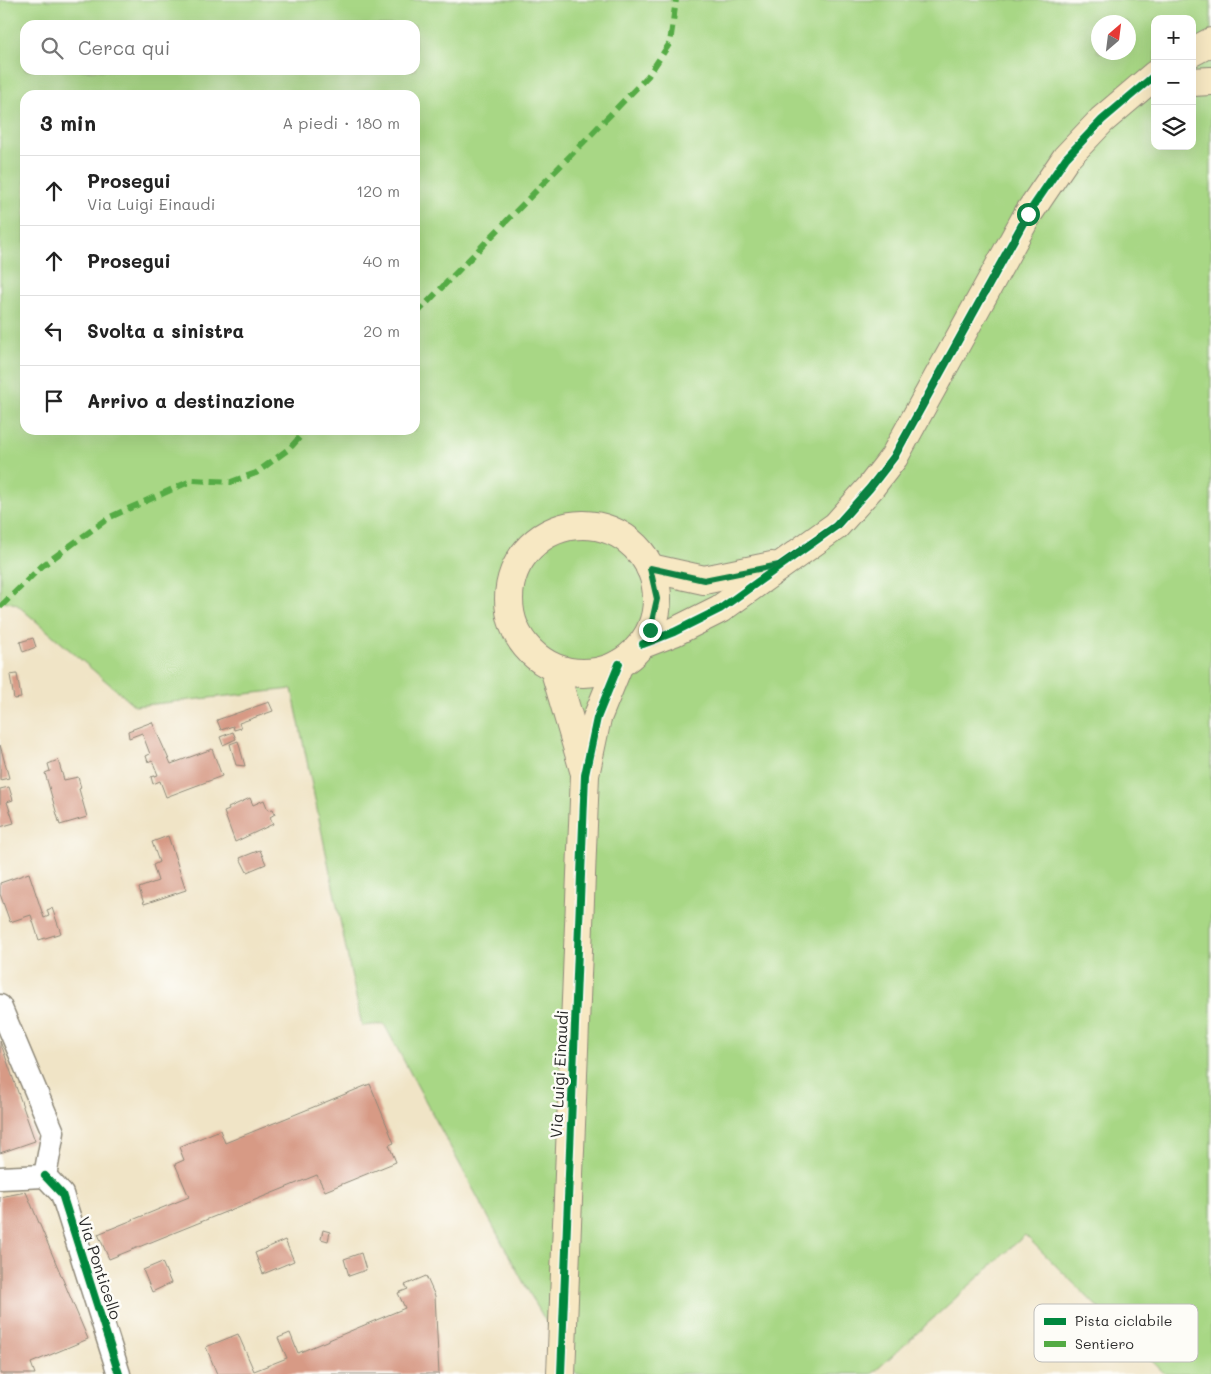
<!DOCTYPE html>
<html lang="it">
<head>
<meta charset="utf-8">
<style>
	body { margin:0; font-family:Mali,sans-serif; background:#f6f6f6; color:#222 }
	.controls { position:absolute; right:15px; top:15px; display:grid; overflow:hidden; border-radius:10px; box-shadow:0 5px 20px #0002 }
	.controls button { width:45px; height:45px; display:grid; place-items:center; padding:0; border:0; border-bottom:1px solid #e0e0e0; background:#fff; color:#222; font:25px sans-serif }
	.compass { position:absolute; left:1091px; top:15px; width:45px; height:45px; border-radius:50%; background:#fff; box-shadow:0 5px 20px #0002; rotate:28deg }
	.stop { position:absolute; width:15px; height:15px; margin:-11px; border:4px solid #0b8043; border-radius:50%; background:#fff }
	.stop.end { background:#0b8043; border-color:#fff; box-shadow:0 1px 5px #0008 }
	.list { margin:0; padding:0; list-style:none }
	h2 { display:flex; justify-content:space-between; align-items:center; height:65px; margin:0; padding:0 20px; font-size:21px }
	h2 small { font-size:16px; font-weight:400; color:#767676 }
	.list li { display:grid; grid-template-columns:32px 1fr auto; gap:15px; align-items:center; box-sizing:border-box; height:70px; padding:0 20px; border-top:1px solid #e0e0e0 }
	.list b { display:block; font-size:19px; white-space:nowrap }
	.list p { margin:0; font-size:16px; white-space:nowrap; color:#767676 }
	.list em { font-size:16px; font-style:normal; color:#767676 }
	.icon { flex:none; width:28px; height:28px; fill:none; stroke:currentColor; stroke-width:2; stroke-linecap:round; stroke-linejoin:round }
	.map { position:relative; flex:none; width:1211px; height:1374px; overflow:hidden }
	.search { position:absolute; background:#fff; box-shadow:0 5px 20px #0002; left:20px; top:20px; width:400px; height:55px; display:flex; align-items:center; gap:12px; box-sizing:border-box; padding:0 18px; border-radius:15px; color:#767676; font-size:19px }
	.panel { position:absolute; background:#fff; box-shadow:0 5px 20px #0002; left:20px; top:90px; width:400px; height:345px; border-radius:15px }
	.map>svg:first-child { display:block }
	.green { fill:#a8d785; stroke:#6a8158; fill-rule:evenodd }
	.building { fill:#d79a85 }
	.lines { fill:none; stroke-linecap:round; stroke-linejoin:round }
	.street-casing { stroke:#8e8878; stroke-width:25 }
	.secondary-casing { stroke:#8e8878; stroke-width:30 }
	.street { stroke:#fff; stroke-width:22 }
	.secondary { stroke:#f7e8c3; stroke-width:28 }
	.quiet { stroke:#54ab44; stroke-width:6; stroke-dasharray:12 6; stroke-linecap:butt }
	.cycleway-casing { stroke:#fdfcf7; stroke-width:11 }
	.cycleway { stroke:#00873e; stroke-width:8 }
	.route { stroke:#0b8043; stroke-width:6 }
	.labels { text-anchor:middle; stroke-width:5; stroke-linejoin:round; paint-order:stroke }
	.street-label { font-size:16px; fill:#2b2b2b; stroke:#fdfcf7 }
	.key { fill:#fdfcf7; stroke:#bebdba; stroke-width:1 }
	.key-label { font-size:14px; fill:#2b2b2b }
</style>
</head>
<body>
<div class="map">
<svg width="1211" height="1374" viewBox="0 0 1211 1374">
	<rect width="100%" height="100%" fill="#fdfcf7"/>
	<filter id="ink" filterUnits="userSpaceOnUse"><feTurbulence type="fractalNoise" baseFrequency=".02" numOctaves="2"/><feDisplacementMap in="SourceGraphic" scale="10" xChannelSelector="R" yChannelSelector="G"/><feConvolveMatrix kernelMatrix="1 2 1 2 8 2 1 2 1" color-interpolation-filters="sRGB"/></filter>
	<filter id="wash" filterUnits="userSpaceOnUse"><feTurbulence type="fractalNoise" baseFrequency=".0096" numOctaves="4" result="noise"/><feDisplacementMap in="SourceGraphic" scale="20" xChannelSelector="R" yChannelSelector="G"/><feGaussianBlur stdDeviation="1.12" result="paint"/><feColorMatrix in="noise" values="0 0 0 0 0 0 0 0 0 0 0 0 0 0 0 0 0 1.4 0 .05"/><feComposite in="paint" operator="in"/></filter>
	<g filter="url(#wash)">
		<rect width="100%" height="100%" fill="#f0e4c6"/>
		<path class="green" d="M0,0h1211v1374h-46l-140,-139 -153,139h-296l-50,-87 -142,-263 -22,2 -70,-337 -157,17 -119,-102 -16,-4zM1155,19h37v127h-37zM1098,22h30v30h-30zM25,25h390v45h-390zM25,95h390v335h-390z"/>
		<g id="blocks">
			<g class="building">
				<polygon points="33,638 36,647 23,652 20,642"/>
				<polygon points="17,674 21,698 14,699 10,675"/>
				<polygon points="269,702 273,711 239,723 241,728 234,730 233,726 221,730 217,720"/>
				<polygon points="152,722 171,764 212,749 222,776 166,797 160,781 153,784 151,777 158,775 152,760 148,762 146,756 150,754 142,733 129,738 128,731"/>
				<polygon points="233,732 236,739 223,745 220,737"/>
				<polygon points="238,741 245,766 236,765 230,744"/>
				<polygon points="0,745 9,778 0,780"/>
				<polygon points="58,760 64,780 78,777 81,788 79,789 87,817 60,825 45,773 50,771 48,764"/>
				<polygon points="9,787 13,800 7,802 14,823 0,827 0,789"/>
				<polygon points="250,798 253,805 264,800 268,810 273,809 275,814 270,817 273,824 235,842 224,812 229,810 228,808"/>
				<polygon points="168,836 186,890 144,904 139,888 158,881 153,865 159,862 152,842"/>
				<polygon points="260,850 266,864 247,872 240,858"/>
				<polygon points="29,873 44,918 49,916 47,910 52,908 61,933 39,940 31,915 10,922 0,894 0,883"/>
				<polygon points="0,1041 35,1141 0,1153"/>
				<polygon points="370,1084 394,1143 389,1145 396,1162 325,1191 317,1175 109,1259 98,1234 189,1197 175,1164 184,1160 179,1147 220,1130 225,1143"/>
				<polygon points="26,1192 88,1339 31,1363 35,1374 0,1374 0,1197"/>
				<polygon points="323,1230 330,1232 328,1241 321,1239"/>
				<polygon points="285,1240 294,1261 263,1274 255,1253"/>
				<polygon points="361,1253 366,1270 349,1276 344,1259"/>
				<polygon points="162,1262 171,1283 152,1292 143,1270"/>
				<polygon points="426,1276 435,1296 439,1374 217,1374 206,1347 238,1334 254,1371 287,1358 278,1338 290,1333 298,1353 405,1308 398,1293 408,1289 405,1285"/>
			</g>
		</g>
	</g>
	<g filter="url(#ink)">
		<use href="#blocks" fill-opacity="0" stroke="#8e8878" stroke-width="1"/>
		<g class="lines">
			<g class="street-casing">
				<g id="street">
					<polyline points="0,1006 53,1132 45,1176"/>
					<polyline points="45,1176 62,1194 119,1374"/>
					<polyline points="0,1178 45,1176"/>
				</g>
			</g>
			<g class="secondary-casing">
				<g id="secondary">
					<polyline points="1192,52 1211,42"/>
					<polyline points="1192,82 1211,81"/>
					<circle cx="583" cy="599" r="74"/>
					<polyline points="650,568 704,580 772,566"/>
					<polyline points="643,644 674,632 720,609 836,526 870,488 894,457 1028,214 1066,158 1102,120 1155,75"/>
					<polyline points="554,668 584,770"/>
					<polyline points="561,1374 585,775 597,718 619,664"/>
				</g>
			</g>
			<use href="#street" class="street"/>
			<use href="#secondary" class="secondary"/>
			<g class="quiet">
				<polyline points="415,315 648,76 670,43 676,0"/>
				<polyline points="0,607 42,566 110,517 193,480 231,482 256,473 290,448 306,430"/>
			</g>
			<g class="cycleway-casing">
				<g id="cycleway">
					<polyline points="643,644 674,632 720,609 836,526 870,488 894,457 1028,214 1066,158 1102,120 1155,75"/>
					<polyline points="45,1176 62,1194 119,1374"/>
					<polyline points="561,1374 585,775 597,718 619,664"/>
				</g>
			</g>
			<use href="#cycleway" class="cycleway"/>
		</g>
	</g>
	<g class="lines" filter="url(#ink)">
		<polyline class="route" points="650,630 657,599 650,568 704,580 779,565 836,526 870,488 894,457 1028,214"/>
	</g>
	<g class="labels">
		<g class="street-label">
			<text transform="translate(559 1074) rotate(-87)" y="6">Via Luigi Einaudi</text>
			<text transform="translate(100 1268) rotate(72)" y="6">Via Ponticello</text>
		</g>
	</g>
	<rect x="1034" y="1304" width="164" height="58" rx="8" class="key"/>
	<rect x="1044" y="1318" width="22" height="7" fill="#00873e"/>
	<rect x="1044" y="1341" width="22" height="6" fill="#54ab44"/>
	<g class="key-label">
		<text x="1075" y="1326">Pista ciclabile</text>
		<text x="1075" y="1349">Sentiero</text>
	</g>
</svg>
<div class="controls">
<button>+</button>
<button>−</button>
<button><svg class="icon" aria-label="layers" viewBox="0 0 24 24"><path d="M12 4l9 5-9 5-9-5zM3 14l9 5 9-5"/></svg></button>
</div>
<svg class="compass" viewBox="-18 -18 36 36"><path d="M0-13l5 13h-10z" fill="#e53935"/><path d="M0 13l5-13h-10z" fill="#767676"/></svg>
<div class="stop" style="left:1028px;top:214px"></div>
<div class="stop end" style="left:650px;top:630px"></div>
<div class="search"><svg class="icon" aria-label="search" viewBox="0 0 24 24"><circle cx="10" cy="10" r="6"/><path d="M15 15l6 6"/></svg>Cerca qui</div>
<section class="panel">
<h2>3 min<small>A piedi · 180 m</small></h2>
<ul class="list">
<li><svg class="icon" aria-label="ahead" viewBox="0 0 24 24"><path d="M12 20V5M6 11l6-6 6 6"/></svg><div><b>Prosegui</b><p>Via Luigi Einaudi</p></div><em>120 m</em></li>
<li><svg class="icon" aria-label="ahead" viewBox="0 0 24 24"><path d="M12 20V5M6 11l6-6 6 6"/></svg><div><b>Prosegui</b></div><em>40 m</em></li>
<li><svg class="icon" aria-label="left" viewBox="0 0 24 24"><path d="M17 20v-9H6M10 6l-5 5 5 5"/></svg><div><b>Svolta a sinistra</b></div><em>20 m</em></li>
<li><svg class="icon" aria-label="arrive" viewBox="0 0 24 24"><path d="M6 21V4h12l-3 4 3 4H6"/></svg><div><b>Arrivo a destinazione</b></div></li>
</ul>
</section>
</div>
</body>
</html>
